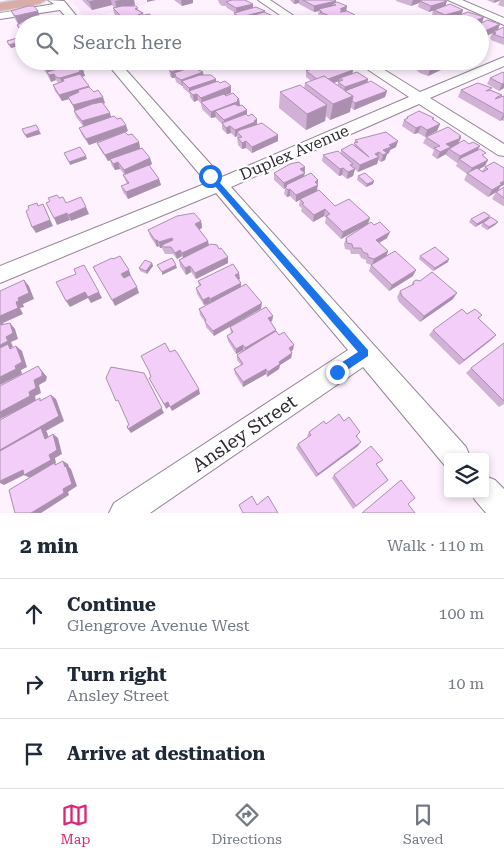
<!DOCTYPE html>
<html lang="en">
<head>
<meta charset="utf-8">
<style>
	body { margin:0; font-family:"Roboto Serif",serif; background:#f6f6f7; color:#1f2937 }
	.controls { position:absolute; right:15px; bottom:15px; display:grid; overflow:hidden; border-radius:5px; box-shadow:0 2px 8px #0003 }
	.controls button { width:45px; height:45px; display:grid; place-items:center; padding:0; border:0; border-bottom:1px solid #e0e1e3; background:#fff; color:#1f2937; font:25px sans-serif }
	.stop { position:absolute; width:15px; height:15px; margin:-11px; border:4px solid #1a73e8; border-radius:50%; background:#fff }
	.stop.end { background:#1a73e8; border-color:#fff; box-shadow:0 1px 5px #0008 }
	.list { margin:0; padding:0; list-style:none }
	h2 { display:flex; justify-content:space-between; align-items:center; height:65px; margin:0; padding:0 20px; font-size:21px }
	h2 small { font-size:16px; font-weight:400; color:#747a83 }
	.list li { display:grid; grid-template-columns:32px 1fr auto; gap:15px; align-items:center; box-sizing:border-box; height:70px; padding:0 20px; border-top:1px solid #e0e1e3 }
	.list b { display:block; font-size:19px; white-space:nowrap }
	.list p { margin:0; font-size:16px; white-space:nowrap; color:#747a83 }
	.list em { font-size:16px; font-style:normal; color:#747a83 }
	.icon { flex:none; width:28px; height:28px; fill:none; stroke:currentColor; stroke-width:2; stroke-linecap:round; stroke-linejoin:round }
	.map { position:relative; flex:none; width:504px; height:513px; overflow:hidden }
	.search { position:absolute; background:#fff; box-shadow:0 2px 8px #0003; left:15px; right:15px; top:15px; height:55px; display:flex; align-items:center; gap:12px; box-sizing:border-box; padding:0 18px; border-radius:28px; color:#747a83; font-size:19px }
	.sheet { height:275px; background:#fff }
	nav { display:flex; justify-content:space-around; align-items:center; box-sizing:border-box; height:70px; border-top:1px solid #e0e1e3; background:#fff; font-size:14px; color:#747a83 }
	nav a { display:grid; justify-items:center; gap:2px }
	nav .on { color:#db2777 }
	.map>svg:first-child { display:block }
	.built { fill:#fbe8fd }
	.lines { fill:none; stroke-linecap:round; stroke-linejoin:round }
	.minor-casing { stroke:#958597; stroke-width:2 }
	.major-casing { stroke:#d6d4d6; stroke-width:3 }
	.minor { fill:#fff; fill-rule:evenodd }
	.major { fill:#d9aca7; fill-rule:evenodd }
	.wall { fill:#d1b1d5; fill-rule:evenodd }
	.shaded-wall { fill:#aa90ae }
	.building { fill:#f3cef8; stroke:#aa90ae }
	.route { fill:#1a73e8 }
	.labels { text-anchor:middle; stroke-width:4.5; stroke-linejoin:round; paint-order:stroke }
	.street-label { font-size:16px; fill:#302a31; stroke:#fff }
	.near-street-label { font-size:19px; fill:#302a31; stroke:#fff }
</style>
</head>
<body>
<div class="map">
<svg width="504" height="513" viewBox="0 0 504 513">
	<rect width="100%" height="100%" fill="#fdf2fe"/>
	<polygon class="built" points="77,0 143,0 147,4 86,19 72,1"/>
	<g class="lines">
		<g class="minor-casing">
			<g id="minor">
				<polygon points="48,0 64,1 83,24 72,24 60,10 0,19 0,13 54,4"/>
				<polygon points="258,0 270,0 306,24 293,24"/>
				<polygon points="448,0 462,0 504,18 504,25"/>
				<polygon points="504,57 504,66 430,98 504,144 504,156 498,155 419,104 231,187 466,447 470,457 448,457 448,467 446,467 363,367 150,513 109,513 114,503 348,350 216,193 0,283 0,266 207,183 105,61 118,61 222,177 409,97 355,61 370,61 420,92"/>
				<polygon points="485,476 495,480 504,489 504,513 486,513 475,500 472,494 485,494"/>
			</g>
		</g>
		<g class="major-casing">
			<polygon id="major" points="17,0 46,0 39,4 0,11 0,3"/>
		</g>
		<use href="#minor" class="minor"/>
		<use href="#major" class="major"/>
	</g>
	<g class="wall">
		<polygon points="82,0 134,0 135,5 133,6 143,13 144,15 156,24 122,24 122,21 114,14 113,8 114,7 112,5 92,10"/>
		<polygon points="174,0 193,0 193,3 182,6"/>
		<polygon points="218,0 245,0 253,8 265,11 265,13 273,16 273,19 280,22 280,24 249,24 248,23 248,21 239,23 234,19 234,13 236,13 227,8 226,6 222,6 219,3"/>
		<polygon points="290,0 335,0 336,3 347,6 346,11 355,17 371,24 328,24 326,23 327,21 319,18 319,16 318,15 319,11 314,12 299,4 299,3 294,4"/>
		<polygon points="396,0 444,0 446,5 462,14 498,30 504,27 504,45 491,40 491,39 490,38 492,33 480,38 480,24 459,24 455,22 457,17 443,21 432,16 433,10 429,12 418,7 419,3 411,6 396,1"/>
		<polygon points="487,0 504,0 504,7 498,5 500,1 494,3"/>
		<polygon points="11,11 38,11 40,17 46,22 46,24 24,24 24,37 20,31 17,25 18,24 15,19"/>
		<polygon points="38,61 76,61 78,66 85,76 82,77 89,86 90,88 105,103 103,104 111,117 128,131 89,145 82,135 79,128 83,126 76,117 74,111 75,110 69,99 62,101 55,91 53,85 58,83 56,80 51,82 47,74 43,69 41,63 40,63"/>
		<polygon points="155,61 195,61 199,70 203,75 216,82 231,93 225,95 239,99 240,105 247,110 247,115 257,119 257,124 278,135 278,141 252,153 246,148 242,149 238,145 237,136 235,137 231,133 227,134 222,129 222,124 216,118 216,117 211,118 202,109 201,104 198,100 194,102 190,97 190,94 183,88 183,86 182,86 176,82 175,78 172,78 170,76 169,69 170,69 169,67 166,67 161,62"/>
		<path d="M303,61h37l13,9 -1,3 16,6 -1,3 20,9 -2,6 -31,13 -4,-3v5l-20,8 -4,-4 -1,5 -19,9 -27,-22 1,-16 24,-4 1,-5 6,-2 -5,-4v-6l7,-3h-1v-2zM339,81l-2,4 -3,-2z"/>
		<polygon points="401,61 446,61 445,68 428,76 420,73 414,68 416,64 411,66"/>
		<polygon points="504,73 504,88 499,91 487,84 490,78"/>
		<polygon points="461,90 491,90 502,95 501,97 504,96 504,121 502,120 500,121 458,97"/>
		<polygon points="407,117 433,120 440,124 437,131 425,137 418,133 414,134 402,126 404,120 406,119"/>
		<polygon points="128,135 139,142 140,148 150,158 152,164 149,166 159,179 161,185 128,199 123,192 121,186 127,184 123,175 124,174 120,169 115,170 112,166 110,160 108,161 100,149 97,143"/>
		<polygon points="461,136 458,144 477,150 488,160 485,166 479,169 482,171 485,167 494,162 500,187 498,191 488,197 464,180 467,174 456,166 458,162 457,163 446,155 446,154 437,159 432,155 434,150 423,143 426,137"/>
		<polygon points="355,140 396,147 390,150 389,153 387,154 385,160 381,162 378,160 377,164 358,172 355,169 353,176 347,179 342,175 339,176 322,161 323,155 341,153 341,150 354,145"/>
		<polygon points="305,167 304,176 318,180 317,191 335,206 368,224 387,238 379,243 388,251 386,257 413,276 389,291 369,271 371,265 366,263 366,260 361,258 359,254 351,254 350,250 345,249 344,244 346,238 366,225 341,239 325,223 326,218 324,216 313,222 301,211 302,208 299,206 300,199 296,202 290,196 287,197 284,194 285,189 284,189 274,180 274,173"/>
		<polygon points="358,176 373,184 366,187 357,180"/>
		<polygon points="504,187 504,206 503,206 492,199 496,192"/>
		<polygon points="471,219 488,219 498,222 495,225 487,230 481,226 483,223 475,227 469,222"/>
		<polygon points="201,221 202,228 199,229 208,241 209,245 228,263 196,279 191,272 186,275 180,266 179,260 183,258 182,256 177,259 173,254 165,254 162,248 160,248 159,246 157,247 150,236 148,230"/>
		<polygon points="420,256 448,262 433,271 419,259"/>
		<polygon points="152,263 153,266 147,274 140,271 139,268"/>
		<polygon points="240,279 238,280 214,336 206,327 205,322 200,315 199,309 210,303 204,305 197,294 196,288 199,286 198,281"/>
		<polygon points="413,282 453,299 420,322 399,302 397,297 400,291 411,286"/>
		<polygon points="467,314 482,315 478,319 496,335 491,340 459,365 429,335 433,330"/>
		<polygon points="273,316 272,321 270,322 276,330 276,332 279,335 293,350 291,351 292,353 291,358 280,365 279,369 267,377 266,374 243,387 235,374 234,369 241,365 237,360 237,355 243,351 236,354 228,341 227,336 231,334 230,327"/>
		<polygon points="504,343 504,404 499,407 466,373 471,368"/>
		<polygon points="344,421 358,436 356,437 358,446 316,477 296,448 298,444 308,437 307,436 309,432 326,424"/>
		<polygon points="377,465 388,480 353,509 332,478 334,475"/>
	</g>
	<g class="shaded-wall">
		<polygon points="97,0 111,0 112,5 92,10 89,2"/>
		<polygon points="120,0 134,0 135,5 117,10 115,1"/>
		<polygon points="147,0 156,0 147,2"/>
		<polygon points="181,0 193,0 193,3 182,6"/>
		<polygon points="295,0 299,0 299,3 294,4"/>
		<polygon points="413,0 428,0 420,1 419,3 411,6"/>
		<polygon points="495,0 500,0 494,3"/>
		<polygon points="336,1 335,5 333,3 333,7 319,9 319,11 314,12 314,6"/>
		<polygon points="447,1 445,7 429,12 431,6"/>
		<polygon points="253,4 253,10 237,14 236,8"/>
		<polygon points="347,6 346,12 342,14 340,9"/>
		<polygon points="463,10 461,16 457,16 457,17 443,21 445,15"/>
		<polygon points="38,11 41,20 19,25 15,16"/>
		<polygon points="265,11 265,17 248,17 248,21 239,23 239,17"/>
		<polygon points="355,15 354,21 337,22 337,24 335,24 336,21"/>
		<polygon points="273,16 273,22 267,24 254,24 254,21"/>
		<polygon points="484,17 482,23 471,24 472,22"/>
		<polygon points="155,18 156,24 133,24"/>
		<polygon points="500,24 498,30 481,39 483,32"/>
		<polygon points="19,42 21,46 11,48 9,45"/>
		<polygon points="19,48 24,48 24,53 22,51 24,54 22,55"/>
		<polygon points="69,61 76,61 78,66 48,74 45,68"/>
		<polygon points="166,61 185,61 177,66 166,67"/>
		<polygon points="326,61 336,61 317,71 317,65"/>
		<polygon points="412,61 422,61 416,62 416,64 411,66"/>
		<polygon points="447,62 445,68 428,76 430,69"/>
		<polygon points="199,64 200,70 177,77 176,75 174,73 175,78 172,78 171,72"/>
		<polygon points="83,69 85,76 63,79 64,84 63,85 60,78"/>
		<polygon points="353,70 352,76 340,78 339,81 320,88 321,81"/>
		<polygon points="203,72 204,78 182,81 183,86 182,86 181,80"/>
		<polygon points="54,74 56,80 51,82 49,75"/>
		<polygon points="216,79 216,85 189,91 189,88"/>
		<polygon points="368,79 367,85 343,93 345,87"/>
		<polygon points="504,83 504,88 499,91 502,84"/>
		<polygon points="89,86 91,93 78,90 80,96 68,97 69,99 62,101 59,95"/>
		<polygon points="231,86 231,93 203,104 202,103 201,98"/>
		<polygon points="387,91 385,97 354,110 355,103"/>
		<polygon points="197,94 198,100 194,102 193,95"/>
		<polygon points="353,96 350,112 330,120 333,104"/>
		<polygon points="103,97 105,103 75,112 73,105"/>
		<polygon points="239,99 240,105 219,115 215,111 216,117 211,118 211,112"/>
		<polygon points="327,105 325,121 306,130 307,114"/>
		<polygon points="247,110 247,116 224,126 224,120"/>
		<polygon points="110,113 112,120 84,128 82,121"/>
		<polygon points="504,114 504,117 502,120 500,121"/>
		<polygon points="257,119 257,126 237,132 237,136 235,137 235,130"/>
		<polygon points="440,124 437,131 425,137 427,130"/>
		<polygon points="126,125 128,131 89,145 86,139"/>
		<polygon points="230,126 231,133 227,134 226,128"/>
		<polygon points="421,126 418,133 414,134 416,128"/>
		<polygon points="39,130 41,134 27,138 25,135"/>
		<polygon points="278,135 278,141 252,153 252,147"/>
		<polygon points="461,136 460,138 461,138 458,144 449,149 446,154 437,159 440,152 446,144"/>
		<polygon points="246,141 246,148 242,149 242,143"/>
		<polygon points="398,141 396,147 390,150 389,153 387,154 385,160 381,162 383,155 383,150 389,145"/>
		<polygon points="139,142 140,149 108,161 105,155"/>
		<polygon points="480,146 476,153 459,159 458,162 457,163 460,156"/>
		<polygon points="379,152 378,158 379,157 377,164 358,172 360,165 375,154"/>
		<polygon points="86,156 87,159 70,165 69,162"/>
		<polygon points="150,158 152,164 126,177 124,170"/>
		<polygon points="488,160 485,166 468,175 472,168"/>
		<polygon points="118,162 120,169 115,170 113,164"/>
		<polygon points="305,167 304,180 287,186 286,185 286,188 285,187 284,189 284,183 300,169"/>
		<polygon points="343,168 342,175 339,176 340,169"/>
		<polygon points="355,169 353,176 347,179 348,172"/>
		<polygon points="159,179 161,185 128,199 126,192"/>
		<polygon points="318,180 317,191 296,202 296,195"/>
		<polygon points="374,181 373,184 366,187 367,184"/>
		<polygon points="504,181 504,185 500,187 498,191 488,197 492,190"/>
		<polygon points="290,189 290,196 287,197 288,190"/>
		<polygon points="43,204 53,226 36,233 32,227"/>
		<polygon points="86,207 89,214 71,221 68,215"/>
		<polygon points="325,209 324,216 313,222 314,215"/>
		<polygon points="67,213 70,220 57,225 54,218"/>
		<polygon points="490,216 488,220 475,227 477,224"/>
		<polygon points="370,218 368,224 341,239 343,232"/>
		<polygon points="201,221 202,228 196,231 195,224"/>
		<polygon points="498,222 495,225 487,230 489,227"/>
		<polygon points="390,232 387,238 374,246 376,240"/>
		<polygon points="172,238 173,244 162,245 162,248 160,248 159,242"/>
		<polygon points="155,240 157,240 159,246 157,247"/>
		<polygon points="208,241 209,247 184,260 182,253"/>
		<polygon points="180,250 182,256 177,259 175,253"/>
		<polygon points="388,251 386,257 372,266 374,259"/>
		<polygon points="228,257 228,263 196,279 195,273"/>
		<polygon points="449,259 448,262 433,271 435,268"/>
		<polygon points="152,263 153,266 147,274 146,271"/>
		<polygon points="176,265 177,268 162,275 162,272"/>
		<polygon points="190,266 191,272 186,275 185,268"/>
		<polygon points="129,270 131,276 123,280 121,274"/>
		<polygon points="416,270 413,276 389,291 392,285"/>
		<polygon points="239,273 240,279 235,281 235,275"/>
		<polygon points="24,280 29,286 34,299 23,304 24,307 20,308 23,314 3,323 6,331 0,324 0,316 16,302 18,298"/>
		<polygon points="241,283 241,289 211,305 210,299"/>
		<polygon points="137,287 139,293 115,306 112,300"/>
		<polygon points="85,292 99,292 102,298 91,303 88,298 70,307 66,301"/>
		<polygon points="457,293 453,299 420,322 424,316"/>
		<polygon points="209,297 210,303 204,305 203,300"/>
		<polygon points="262,303 261,309 214,336 213,331"/>
		<polygon points="273,316 272,321 267,324 268,318"/>
		<polygon points="10,323 15,329 18,339 11,342 13,347 11,347 13,349 0,353 0,345 6,337"/>
		<polygon points="276,330 276,335 245,353 245,348"/>
		<polygon points="496,335 491,340 459,365 464,360"/>
		<polygon points="243,345 243,350 236,354 236,349"/>
		<polygon points="294,345 293,350 288,353 289,348"/>
		<polygon points="16,346 22,351 27,367 21,370 22,374 0,385 0,377 15,366"/>
		<polygon points="292,353 291,358 280,365 279,369 267,377 268,372 279,362"/>
		<polygon points="38,366 47,377 46,381 39,385 41,393 35,396 36,401 0,419 0,412 29,392"/>
		<polygon points="266,369 266,374 243,387 243,382"/>
		<polygon points="144,373 164,413 131,433 128,429"/>
		<polygon points="199,389 200,394 172,411 170,407"/>
		<polygon points="51,395 56,399 64,421 46,431 47,432 50,442 0,454 0,448"/>
		<polygon points="168,402 170,406 166,409 164,404"/>
		<polygon points="53,434 58,438 62,454 55,458 56,463 55,464 59,467 30,478 24,475 26,474 4,485 0,483 0,481 49,455"/>
		<polygon points="361,442 358,446 316,477 318,474"/>
		<polygon points="63,461 68,464 69,467 71,469 77,486 68,492 69,495 41,513 31,513 63,489 65,467"/>
	</g>
	<g class="building">
		<polygon points="87,0 97,0 89,2"/>
		<polygon points="232,0 245,0 253,4 236,8 226,2"/>
		<polygon points="303,0 335,0 336,1 314,6"/>
		<polygon points="422,0 444,0 447,1 431,6 420,1"/>
		<polygon points="337,2 347,6 340,9 342,10 340,12 347,11 355,15 336,21 327,17 330,16 320,12 322,12 319,9 336,5 333,3"/>
		<polygon points="450,4 463,10 445,15 434,10"/>
		<polygon points="28,6 34,6 38,11 15,16 11,11"/>
		<polygon points="122,6 136,6 138,8 135,9 143,13 138,15 140,16 149,14 155,18 133,24 129,24 128,23 124,23 121,21 125,20 113,8"/>
		<polygon points="256,7 265,11 249,15 239,17 234,13"/>
		<polygon points="264,12 273,16 254,21 248,17"/>
		<polygon points="468,12 484,17 472,22 466,21 457,16"/>
		<polygon points="358,16 371,24 340,24 337,22"/>
		<polygon points="42,17 46,22 42,23 42,24 24,24 24,27 19,28 17,25 27,19"/>
		<polygon points="274,19 280,22 275,24 255,24"/>
		<polygon points="487,20 500,24 483,32 480,31 480,24"/>
		<polygon points="24,27 24,35 20,29"/>
		<polygon points="504,27 504,38 493,34 496,33 493,32"/>
		<polygon points="17,38 19,42 9,45 7,41"/>
		<polygon points="23,40 24,48 19,48 17,45"/>
		<polygon points="44,61 69,61 45,68 40,62"/>
		<polygon points="185,61 195,61 199,64 171,72 169,69 170,69 169,66"/>
		<polygon points="314,61 326,61 317,65 313,62"/>
		<polygon points="334,61 340,61 353,70 328,79 324,76 317,79 306,71"/>
		<polygon points="446,61 447,62 430,69 422,67 416,62"/>
		<polygon points="74,64 76,66 79,65 83,69 79,71 80,72 60,78 56,77 54,74 49,75 47,72"/>
		<polygon points="192,67 203,72 181,80 175,76 176,75 174,73"/>
		<polygon points="357,72 368,79 345,87 338,82 343,80 340,78"/>
		<polygon points="503,72 504,73 504,83 502,84 490,78"/>
		<polygon points="80,74 89,86 59,95 53,85 64,81 63,79"/>
		<polygon points="200,75 211,75 216,79 189,88 182,81"/>
		<polygon points="324,76 353,96 333,104 305,83"/>
		<polygon points="218,81 220,83 225,81 231,86 201,98 197,94 193,95 189,91"/>
		<polygon points="371,81 387,91 355,103 352,101 353,96 345,91"/>
		<polygon points="478,83 492,88 486,91 490,90 502,95 497,97 495,99 504,96 504,114 461,90"/>
		<polygon points="300,85 327,105 307,114 280,92"/>
		<polygon points="89,87 94,92 98,90 103,97 73,105 68,97 79,92 78,90"/>
		<polygon points="233,93 239,99 237,100 239,101 211,112 201,102 224,94 226,96"/>
		<polygon points="102,102 110,113 82,121 74,111 92,104"/>
		<polygon points="235,104 238,106 242,105 247,110 224,120 215,111"/>
		<polygon points="419,111 434,118 432,119 440,124 427,130 421,126 416,128 404,120 408,118 407,117"/>
		<polygon points="246,114 248,116 252,114 257,119 254,121 255,122 235,130 230,126 226,128 222,123"/>
		<polygon points="114,116 117,119 121,118 126,125 86,139 79,128"/>
		<polygon points="262,123 278,135 252,147 246,141 242,143 238,138 242,137 237,132 240,130"/>
		<polygon points="36,125 39,130 25,135 22,129"/>
		<polygon points="448,127 461,136 459,137 461,138 446,144 451,147 440,152 434,148 440,146 426,137"/>
		<polygon points="125,132 128,135 132,134 139,142 105,155 97,143"/>
		<polygon points="386,132 398,141 389,145 391,147 383,150 387,153 383,155 379,152 375,154 379,157 360,165 341,150 352,144 369,157 354,143 358,142 355,140"/>
		<polygon points="464,140 469,144 473,142 480,146 460,156 449,149"/>
		<polygon points="80,147 86,156 69,162 64,153"/>
		<polygon points="142,148 150,158 124,170 118,162 113,164 110,159"/>
		<polygon points="480,149 486,153 482,155 488,160 472,168 459,159"/>
		<polygon points="338,151 353,164 350,165 355,169 348,172 343,168 340,169 323,155"/>
		<polygon points="299,162 305,167 300,169 305,173 284,183 274,173 290,164"/>
		<polygon points="494,162 504,168 504,181 500,183 502,184 492,190 467,173 477,168 483,172 488,169 485,167"/>
		<polygon points="149,165 159,179 126,192 121,186 129,183 123,175"/>
		<polygon points="311,173 318,180 315,182 318,185 296,195 290,189 288,190 285,187 287,186 286,185"/>
		<polygon points="365,173 374,181 367,184 358,176"/>
		<polygon points="504,187 504,198 496,192"/>
		<polygon points="319,190 335,206 349,199 370,218 343,232 326,216 330,214 325,209 314,215 302,204 304,203 300,199"/>
		<polygon points="57,195 59,198 63,197 66,203 81,197 86,207 68,215 67,213 54,218 46,203 50,201 48,198"/>
		<polygon points="37,203 38,206 43,204 50,220 32,227 26,211 29,209 28,206"/>
		<polygon points="484,212 490,216 477,224 471,219"/>
		<polygon points="194,213 201,221 195,224 208,241 182,253 180,250 175,253 171,247 164,247 162,245 173,240 172,238 159,242 157,240 155,240 148,230 177,216"/>
		<polygon points="491,217 498,222 489,227 483,223"/>
		<polygon points="371,222 374,225 380,222 390,232 376,240 388,251 374,259 368,257 368,254 363,252 361,248 353,248 352,244 347,243 346,238"/>
		<polygon points="211,244 217,245 219,249 221,248 228,257 195,273 190,266 185,268 179,260"/>
		<polygon points="435,247 449,259 435,268 420,256"/>
		<polygon points="395,251 416,270 392,285 371,265"/>
		<polygon points="120,256 129,270 121,274 124,278 130,275 137,287 112,300 93,267 112,258 113,259"/>
		<polygon points="172,258 176,265 162,272 157,265"/>
		<polygon points="145,260 152,263 146,271 139,268"/>
		<polygon points="233,264 239,273 235,275 241,283 210,299 209,297 203,300 196,288 201,285 198,281"/>
		<polygon points="84,265 99,292 88,297 85,292 66,301 56,282 76,274 74,269"/>
		<polygon points="432,272 457,293 424,316 402,296 400,291 414,284 413,282 416,280 420,281"/>
		<polygon points="24,280 29,293 18,298 19,301 16,302 18,308 0,316 0,291"/>
		<polygon points="246,284 262,303 213,331 205,322 206,320 199,309"/>
		<polygon points="266,307 273,316 268,318 276,330 245,348 243,345 236,349 227,336 233,332 230,327"/>
		<polygon points="462,309 467,314 475,309 482,315 478,318 496,335 464,360 433,330"/>
		<polygon points="0,322 1,325 10,323 13,333 6,337 8,341 0,345"/>
		<polygon points="276,331 279,335 284,332 294,345 289,348 292,353 279,362 280,364 268,372 266,369 243,382 234,369 243,364 237,355"/>
		<polygon points="165,343 170,352 175,350 178,354 199,389 170,407 168,402 164,404 149,378 151,377 149,371 141,356"/>
		<polygon points="504,343 504,401 471,368"/>
		<polygon points="8,344 10,349 16,346 22,362 15,366 16,369 0,377 0,348"/>
		<polygon points="38,366 42,372 42,376 34,380 36,388 29,392 30,396 0,412 0,386"/>
		<polygon points="111,367 144,373 162,408 128,429 127,426 129,425 118,400 116,401 106,378"/>
		<polygon points="51,395 59,416 0,450 0,420 40,398 40,401"/>
		<polygon points="339,414 344,421 349,417 360,432 356,436 361,442 318,474 298,444 311,435 309,432 324,421 326,424"/>
		<polygon points="41,428 45,439 53,434 57,450 49,455 51,460 24,475 23,470 0,481 0,451"/>
		<polygon points="371,446 383,460 376,464 388,480 356,506 334,475"/>
		<polygon points="63,461 65,467 66,466 72,484 63,489 64,493 31,513 15,513 9,490 54,463 55,465"/>
		<polygon points="401,480 415,498 408,504 415,513 362,513"/>
		<polygon points="252,496 257,505 268,496 278,513 243,513 239,505"/>
	</g>
	<polygon class="route" points="208,175 213,175 368,350 368,356 340,375 333,375 333,368 358,352 208,178"/>
	<g class="labels">
		<g class="street-label">
			<text transform="translate(294 152) rotate(-23)" y="6">Duplex Avenue</text>
		</g>
		<g class="near-street-label">
			<text transform="translate(244 433) rotate(-34)" y="7">Ansley Street</text>
		</g>
	</g>
</svg>
<div class="controls">
<button><svg class="icon" aria-label="layers" viewBox="0 0 24 24"><path d="M12 4l9 5-9 5-9-5zM3 14l9 5 9-5"/></svg></button>
</div>
<div class="stop" style="left:210px;top:176px"></div>
<div class="stop end" style="left:337px;top:372px"></div>
<div class="search"><svg class="icon" aria-label="search" viewBox="0 0 24 24"><circle cx="10" cy="10" r="6"/><path d="M15 15l6 6"/></svg>Search here</div>
</div>
<section class="sheet">
<h2>2 min<small>Walk · 110 m</small></h2>
<ul class="list">
<li><svg class="icon" aria-label="ahead" viewBox="0 0 24 24"><path d="M12 20V5M6 11l6-6 6 6"/></svg><div><b>Continue</b><p>Glengrove Avenue West</p></div><em>100 m</em></li>
<li><svg class="icon" aria-label="right" viewBox="0 0 24 24"><path d="M7 20v-9h11M14 6l5 5-5 5"/></svg><div><b>Turn right</b><p>Ansley Street</p></div><em>10 m</em></li>
<li><svg class="icon" aria-label="arrive" viewBox="0 0 24 24"><path d="M6 21V4h12l-3 4 3 4H6"/></svg><div><b>Arrive at destination</b></div></li>
</ul>
</section>
<nav>
<a class="on"><svg class="icon" aria-label="map" viewBox="0 0 24 24"><path d="M3 6l6-2 6 2 6-2v14l-6 2-6-2-6 2zM9 4v14M15 6v14"/></svg>Map</a>
<a><svg class="icon" aria-label="directions" viewBox="0 0 24 24"><path d="M12 3l9 9-9 9-9-9zM9 14v-3h6M13 9l2 2-2 2"/></svg>Directions</a>
<a><svg class="icon" aria-label="saved" viewBox="0 0 24 24"><path d="M7 4h10v16l-5-4-5 4z"/></svg>Saved</a>
</nav>
</body>
</html>
